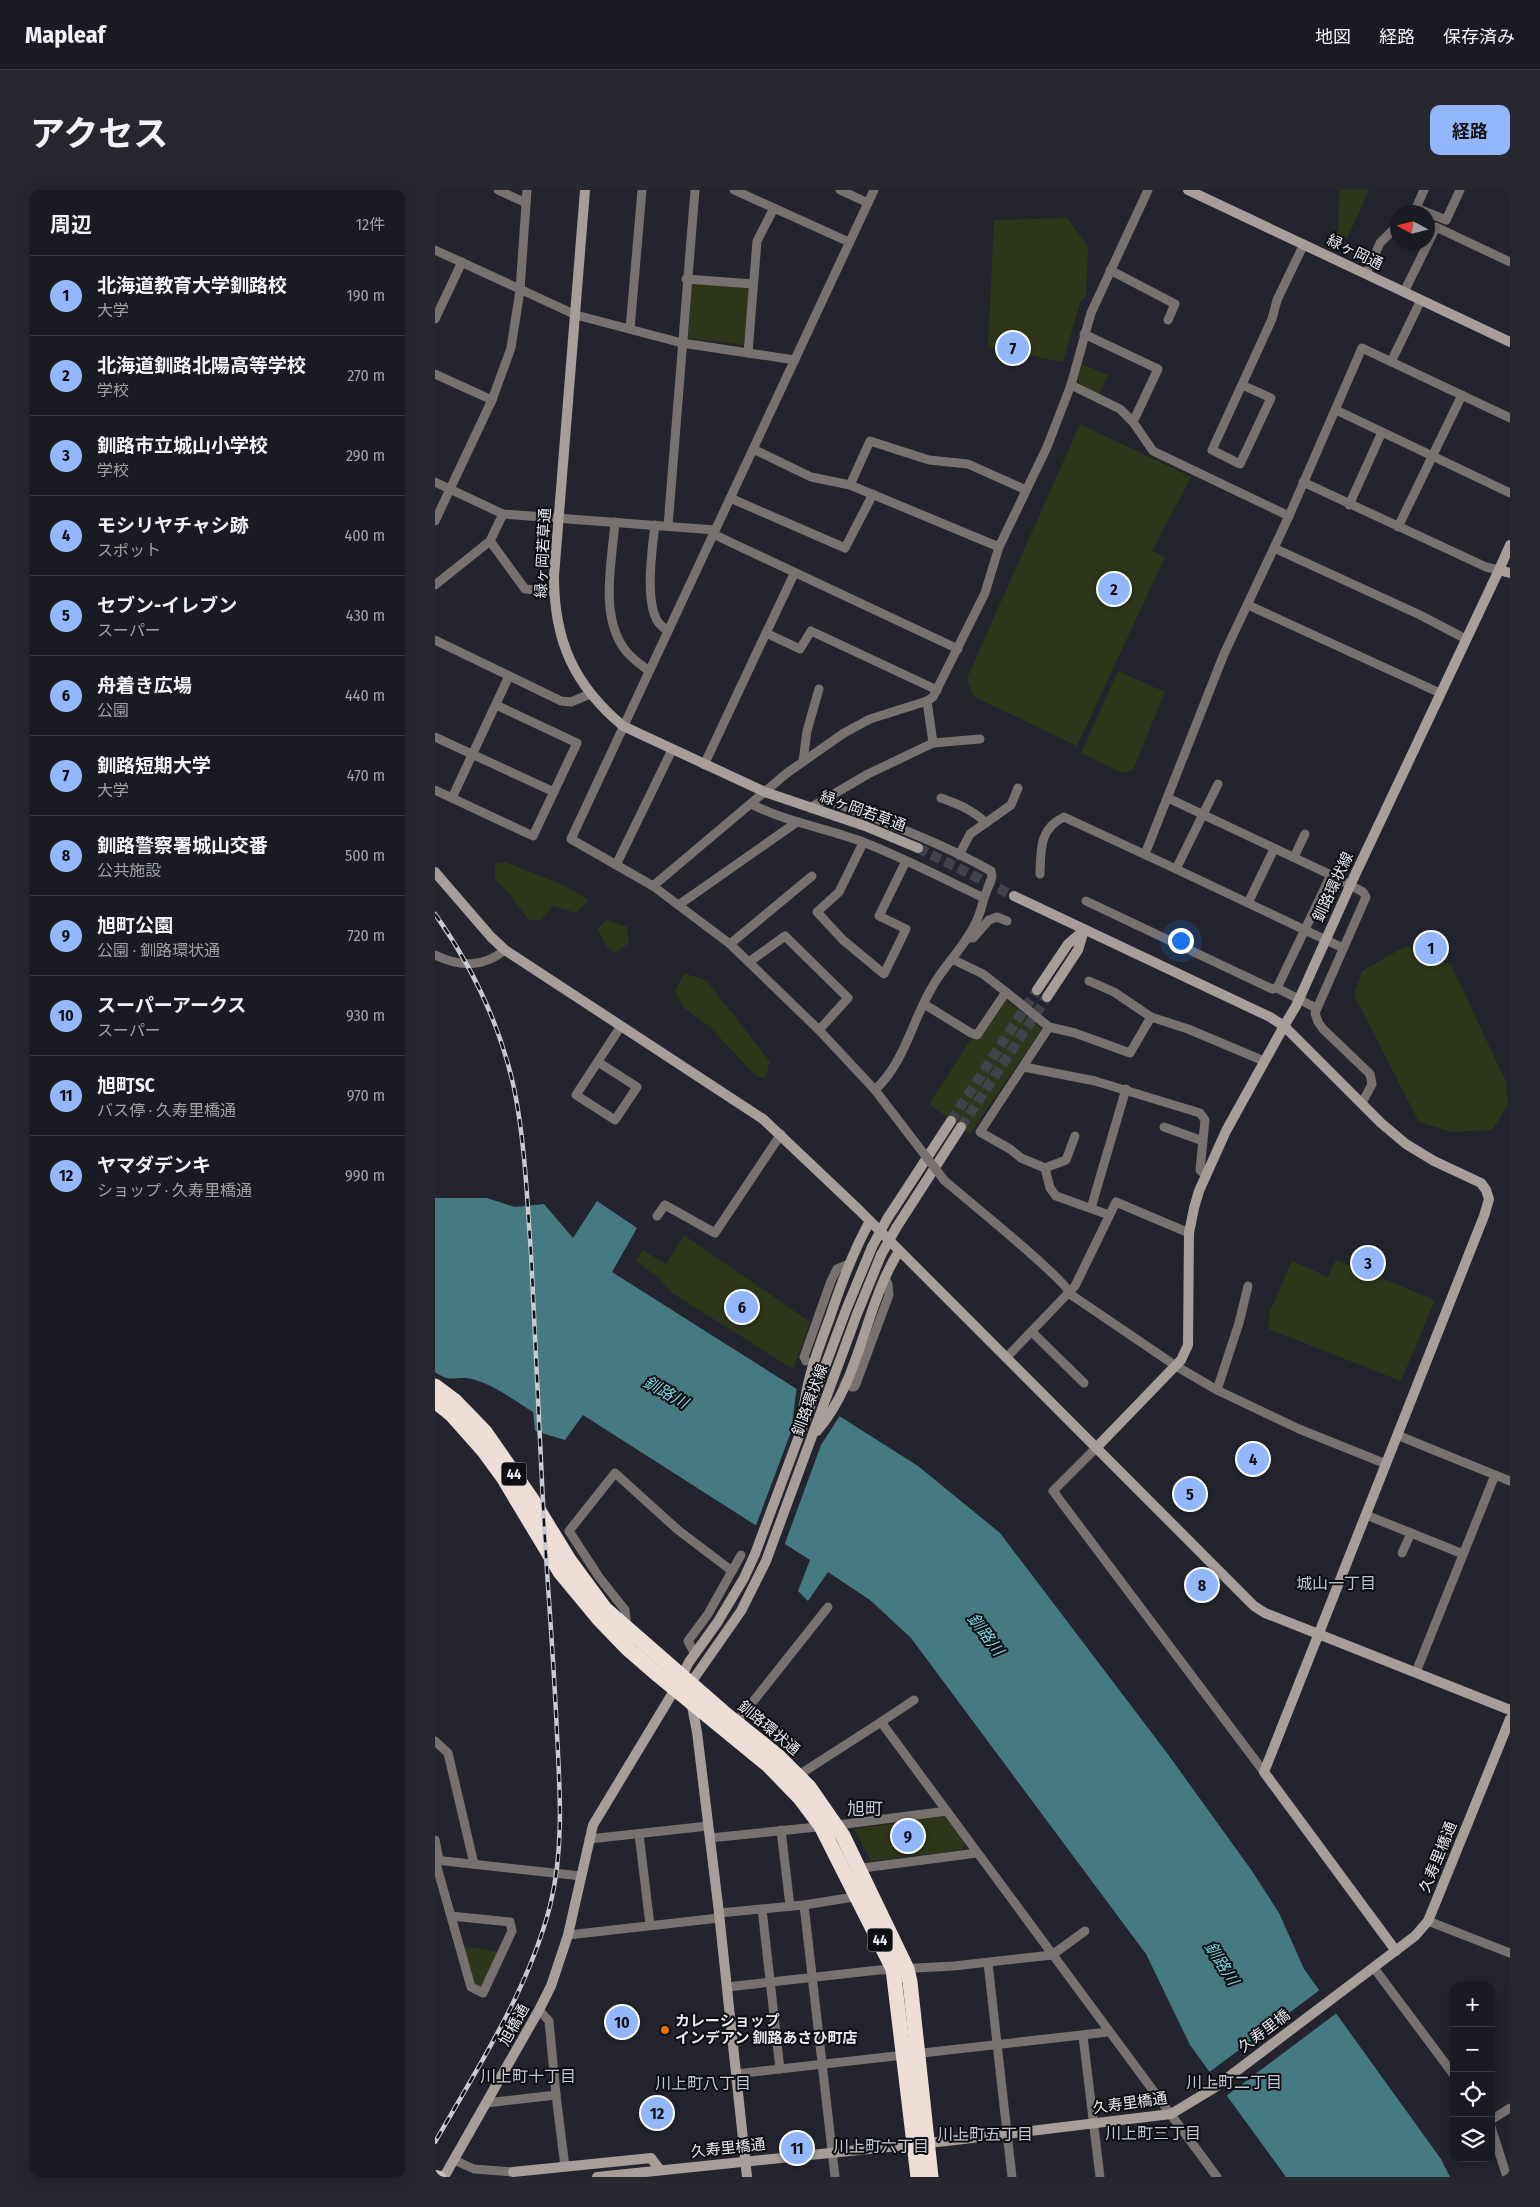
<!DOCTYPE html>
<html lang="ja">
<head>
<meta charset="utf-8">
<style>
	body { margin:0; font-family:"Fira Sans Condensed","Noto Sans JP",sans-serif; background:#27282f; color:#f1f3f6 }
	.controls { position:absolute; right:15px; bottom:15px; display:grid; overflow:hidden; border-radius:10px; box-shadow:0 2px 12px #0003 }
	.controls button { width:45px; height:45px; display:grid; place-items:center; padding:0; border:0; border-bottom:1px solid #383940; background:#1a1b22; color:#f1f3f6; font:25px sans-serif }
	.compass { position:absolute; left:955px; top:15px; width:45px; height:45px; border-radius:50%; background:#1a1b22; box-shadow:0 2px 12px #0003; rotate:277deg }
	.you { position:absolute; left:745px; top:750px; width:18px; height:18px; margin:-12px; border:4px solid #fff; border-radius:50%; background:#1a73e8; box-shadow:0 0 0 8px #1a73e833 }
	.badge { display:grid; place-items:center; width:32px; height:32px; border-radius:50%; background:#93b7fd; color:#111; font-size:16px; font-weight:700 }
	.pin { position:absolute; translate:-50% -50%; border:2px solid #fff; box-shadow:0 1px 5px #0006 }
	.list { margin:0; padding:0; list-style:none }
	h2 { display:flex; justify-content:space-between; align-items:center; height:65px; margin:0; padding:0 20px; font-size:21px }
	h2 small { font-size:16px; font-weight:400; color:#9fa1a5 }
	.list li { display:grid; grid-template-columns:32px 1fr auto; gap:15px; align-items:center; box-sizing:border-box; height:80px; padding:0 20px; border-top:1px solid #383940 }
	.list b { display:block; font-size:19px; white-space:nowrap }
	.list p { margin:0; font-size:16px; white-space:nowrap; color:#9fa1a5 }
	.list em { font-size:16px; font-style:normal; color:#9fa1a5 }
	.icon { flex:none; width:28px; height:28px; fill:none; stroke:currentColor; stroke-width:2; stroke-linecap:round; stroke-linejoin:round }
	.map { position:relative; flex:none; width:1075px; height:1987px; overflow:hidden; border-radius:10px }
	header { display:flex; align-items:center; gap:30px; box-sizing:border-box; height:70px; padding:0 25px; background:#1a1b22; border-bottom:1px solid #383940 }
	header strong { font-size:24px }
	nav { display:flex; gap:28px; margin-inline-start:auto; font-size:18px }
	.intro { display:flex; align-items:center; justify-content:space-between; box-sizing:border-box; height:120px; padding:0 30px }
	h1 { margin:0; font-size:35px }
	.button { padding:12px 22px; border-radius:10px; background:#93b7fd; color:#111; font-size:18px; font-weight:700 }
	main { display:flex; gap:30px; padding:0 30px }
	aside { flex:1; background:#1a1b22; border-radius:10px; box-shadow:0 2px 12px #0003 }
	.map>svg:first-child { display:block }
	.green { fill:#2e3619 }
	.water { fill:#457a83 }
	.pier { fill:#23242e }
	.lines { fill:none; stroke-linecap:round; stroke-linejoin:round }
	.street-tunnel { stroke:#41424b; stroke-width:9; stroke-dasharray:9 4.5; stroke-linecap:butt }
	.secondary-tunnel { stroke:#41424b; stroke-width:10; stroke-dasharray:10 5; stroke-linecap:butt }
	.street { stroke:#77716f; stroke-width:9 }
	.secondary { stroke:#a79d99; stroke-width:10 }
	.primary { stroke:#cbbfba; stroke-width:12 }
	.highway { stroke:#ecded7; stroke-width:15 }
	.rail-casing { stroke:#c8c9d1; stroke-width:4.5 }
	.rail { stroke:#0d0e12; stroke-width:2.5; stroke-dasharray:8; stroke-linecap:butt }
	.street-bridge { stroke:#77716f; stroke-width:9 }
	.secondary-bridge { stroke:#a79d99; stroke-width:10 }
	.food-dot { fill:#e8710a; stroke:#0d0e12; stroke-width:2 }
	.labels { text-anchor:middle; stroke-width:4; stroke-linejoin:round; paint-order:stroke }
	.shield { fill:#0d0e12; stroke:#a7a8ae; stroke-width:1 }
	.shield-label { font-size:14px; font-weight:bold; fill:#e9eaf1 }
	.street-label { font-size:15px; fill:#e9eaf1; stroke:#0d0e12 }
	.poi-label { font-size:15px; font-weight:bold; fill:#e9eaf1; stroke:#0d0e12; text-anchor:start }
	.water-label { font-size:16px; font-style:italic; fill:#7cd5e4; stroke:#0d0e12 }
	.neighbourhood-label { font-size:16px; fill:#c4c6d4; stroke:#0d0e12 }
	.quarter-label { font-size:18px; fill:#c4c6d4; stroke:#0d0e12 }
</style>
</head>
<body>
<header>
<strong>Mapleaf</strong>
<nav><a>地図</a><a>経路</a><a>保存済み</a></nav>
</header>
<div class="intro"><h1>アクセス</h1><a class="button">経路</a></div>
<main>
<aside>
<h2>周辺<small>12件</small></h2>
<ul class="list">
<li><span class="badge">1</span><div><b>北海道教育大学釧路校</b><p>大学</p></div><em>190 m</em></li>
<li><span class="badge">2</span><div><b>北海道釧路北陽高等学校</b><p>学校</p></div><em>270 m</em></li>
<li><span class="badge">3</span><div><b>釧路市立城山小学校</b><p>学校</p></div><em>290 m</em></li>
<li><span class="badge">4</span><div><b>モシリヤチャシ跡</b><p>スポット</p></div><em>400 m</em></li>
<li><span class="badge">5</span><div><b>セブン-イレブン</b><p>スーパー</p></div><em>430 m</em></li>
<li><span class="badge">6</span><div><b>舟着き広場</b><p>公園</p></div><em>440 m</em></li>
<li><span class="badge">7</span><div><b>釧路短期大学</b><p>大学</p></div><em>470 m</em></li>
<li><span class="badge">8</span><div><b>釧路警察署城山交番</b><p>公共施設</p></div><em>500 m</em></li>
<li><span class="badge">9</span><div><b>旭町公園</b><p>公園 · 釧路環状通</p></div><em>720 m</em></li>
<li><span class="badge">10</span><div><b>スーパーアークス</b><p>スーパー</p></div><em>930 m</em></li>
<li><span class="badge">11</span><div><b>旭町SC</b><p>バス停 · 久寿里橋通</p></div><em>970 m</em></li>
<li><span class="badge">12</span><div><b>ヤマダデンキ</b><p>ショップ · 久寿里橋通</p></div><em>990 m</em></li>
</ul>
</aside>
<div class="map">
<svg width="1075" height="1987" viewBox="0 0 1075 1987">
	<rect width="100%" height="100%" fill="#23242e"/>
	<g class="green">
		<polygon points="904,0 934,0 912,49 903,47"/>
		<polygon points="632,28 653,56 651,107 646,110 628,172 553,157 559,30"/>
		<polygon points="257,93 314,97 309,155 253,148"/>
		<polygon points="647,174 673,185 664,204 646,196 643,190"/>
		<polygon points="645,234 756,287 717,361 730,367 642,556 538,506 532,488"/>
		<polygon points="683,481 730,502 698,580 687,583 646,563"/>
		<polygon points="70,672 126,694 154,710 141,723 118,716 104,731 94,730 70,699 60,690 60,674"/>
		<polygon points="171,730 192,737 194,753 180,763 171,756 163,739"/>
		<polygon points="971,756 1016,775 1071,892 1073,915 1057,940 1017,942 984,932 919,805 927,781"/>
		<polygon points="249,783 272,791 335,872 330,888 321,886 274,836 249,818 240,802"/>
		<polygon points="571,810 607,839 535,944 494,914 536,849 543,849"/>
		<polygon points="249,1045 375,1132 358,1179 237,1103 224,1088 201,1071 207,1060 231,1074"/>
		<polygon points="901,1070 1000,1110 966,1191 834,1139 835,1121 857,1071 893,1087"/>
		<polygon points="509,1626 530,1654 527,1660 436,1671 419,1639"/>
		<polygon points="26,1756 65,1762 47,1800 37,1795"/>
	</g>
	<path class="water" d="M0,1008h52l28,9 29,-3 29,34 24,-37 40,27 -25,44 306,194 82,67 167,220 85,118 27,42 25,56 137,190 9,18h-164l-96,-132 -44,-91 -235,-316 -41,-38 -42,-28 -20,29 -10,-10 12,-31 -227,-145 -18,25 -30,-9 -2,-19c-19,-12 -39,-27 -61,-33 -16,-4 -20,5 -37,-7z"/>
	<g class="pier">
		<polygon points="362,1196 406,1224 386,1255 349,1356 320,1338 356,1242"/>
		<polygon points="886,1799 903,1822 791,1906 773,1883"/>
	</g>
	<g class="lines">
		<polyline class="street-tunnel" points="382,1178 416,1197"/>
		<g class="secondary-tunnel">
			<polyline points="483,658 579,706"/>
			<polyline points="516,931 602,800"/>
			<polyline points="526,937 612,807"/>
		</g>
		<g class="street">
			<polyline points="63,0 91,13"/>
			<polyline points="299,0 414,52"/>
			<polyline points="405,0 433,13"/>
			<polyline points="439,0 136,649 218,696 295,754 384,840 440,900 476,947"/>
			<polyline points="981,18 1011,30 1025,0"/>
			<polyline points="976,22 981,18 989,0"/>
			<polyline points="0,60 141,125 247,153 360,170"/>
			<polyline points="675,80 740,114 733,130"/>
			<polyline points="931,84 945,53 962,36"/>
			<polyline points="251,89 318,94"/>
			<polyline points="969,102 1001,37 1075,72"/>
			<polyline points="0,129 27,72"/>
			<polyline points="195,139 207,0"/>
			<polyline points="649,144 723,179 698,232"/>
			<polyline points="313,163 322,51 339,18"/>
			<polyline points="956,172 986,110"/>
			<polyline points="0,184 57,210"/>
			<polyline points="636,195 685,219 698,232 718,261 854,326"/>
			<polyline points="807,195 836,208 805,274 777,260 837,129 842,110 869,54"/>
			<polyline points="901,220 1075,303"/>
			<polyline points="318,259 376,287 415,295 564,357"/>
			<polyline points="0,292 68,324 280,340"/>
			<polyline points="868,292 1051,377 1064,380"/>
			<polyline points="415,295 435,251 494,270 533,274 591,300"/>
			<polyline points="295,308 410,358 438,304"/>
			<polyline points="914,315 947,242"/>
			<polyline points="0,331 57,210 76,158 85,100 92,0"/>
			<path d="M180,332c-3,39 -15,91 8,125 6,10 17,17 26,24"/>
			<path d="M220,335c-3,24 -9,69 0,91 2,7 7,11 13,15"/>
			<polyline points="233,336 260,0"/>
			<polyline points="963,337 1027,205"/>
			<polyline points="278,344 523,459"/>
			<polyline points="55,351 90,399 119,402"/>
			<polyline points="839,358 985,425 1031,449"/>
			<polyline points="0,395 55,351 68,324"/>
			<polyline points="813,415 1005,503"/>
			<polyline points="331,443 359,384"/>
			<polyline points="0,450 126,511 136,512 155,504"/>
			<polyline points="492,511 498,553"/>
			<polyline points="0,547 119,602"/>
			<polyline points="368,571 372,541 384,499"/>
			<polyline points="269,575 331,443 365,459 376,441 502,500"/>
			<polyline points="0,600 98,646 142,553 61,515"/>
			<polyline points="17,608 74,486"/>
			<path d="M506,608c17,6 32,12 45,25"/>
			<path d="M316,614c35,18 75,24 112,38 41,16 81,37 121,56l8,-21 -1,-6c-53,-30 -110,-50 -166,-72"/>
			<polyline points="375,618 433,584 498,553 545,549"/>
			<polyline points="428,653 404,702 382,722 408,750 449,784 471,739 444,726 471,671"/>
			<polyline points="710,664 789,464 854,326 927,158 1075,228"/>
			<polyline points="524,665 535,644 576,615 583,598"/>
			<polyline points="859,667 870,644"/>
			<polyline points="181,675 237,560"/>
			<polyline points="741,679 813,713 839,659"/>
			<path d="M605,684c1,-25 -1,-45 24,-57l112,52 42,-85"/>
			<polyline points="896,685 928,702 931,707 880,823 883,832 888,839 935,884 937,894 927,913"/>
			<polyline points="218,696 352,583 409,543 435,529 492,511 498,507 550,403 564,357 612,257 636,195 656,123 713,0"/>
			<polyline points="651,711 837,799 842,798 896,685 733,608"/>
			<polyline points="813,713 908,758"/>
			<polyline points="245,714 362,632"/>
			<polyline points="532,748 538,748 554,730 562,727 572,731"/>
			<polyline points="295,754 377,686"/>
			<path d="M0,765c26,12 47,13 70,-5"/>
			<polyline points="517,769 548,784 571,802"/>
			<polyline points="314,772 350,746 413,808 384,840"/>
			<polyline points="654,791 679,802 716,827 753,839 829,871"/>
			<polyline points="842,798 881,818"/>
			<polyline points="489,814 536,843 542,845 571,802 614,837 545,942 575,959 586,968 610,978 631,970 640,946"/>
			<polyline points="614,837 640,843 695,863 716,827"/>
			<polyline points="163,872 202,897 180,930 141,905 186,836"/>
			<polyline points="589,877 660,891 765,923 770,930 765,980 771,985"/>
			<path d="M440,900c31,-29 37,-71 59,-106 13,-22 33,-40 43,-64 3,-7 5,-14 7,-22"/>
			<polyline points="729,937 768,951"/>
			<polyline points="610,978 615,998 621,1006 674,1025"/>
			<path d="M509,990c19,17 122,99 126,114l106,72 41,24 82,39 87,35"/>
			<polyline points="656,1018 691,899"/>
			<polyline points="222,1026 230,1015 280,1043 346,944"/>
			<polyline points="597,1142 649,1193"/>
			<polyline points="571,1168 640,1096 681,1012 754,1043"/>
			<polyline points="371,1171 369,1167 396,1091 402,1079 414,1074"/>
			<polyline points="417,1197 419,1197 421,1194 454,1105 453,1094 450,1088"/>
			<polyline points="782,1200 804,1133 813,1096"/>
			<polyline points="962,1245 1075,1291"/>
			<polyline points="661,1258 618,1301 829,1582"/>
			<polyline points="931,1325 976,1343"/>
			<polyline points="967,1363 976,1343 1028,1364"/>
			<polyline points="192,1438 190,1420 164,1387 134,1341 180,1283 243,1340 297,1381"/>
			<polyline points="260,1464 253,1451 273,1424 306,1365"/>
			<polyline points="981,1482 1060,1285"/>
			<polyline points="446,1532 479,1510"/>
			<polyline points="301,1533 393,1417"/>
			<polyline points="0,1551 13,1563 39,1674"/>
			<polyline points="359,1588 446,1532 782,1987"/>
			<polyline points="346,1640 355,1716"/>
			<polyline points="204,1644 215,1735"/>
			<polyline points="275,1648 411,1634 512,1621"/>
			<polyline points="154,1649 273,1636"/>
			<polyline points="0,1650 4,1670"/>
			<polyline points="0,1670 36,1797 48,1803 77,1741 75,1732 16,1726"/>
			<polyline points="0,1670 146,1686"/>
			<polyline points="420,1679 542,1663"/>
			<polyline points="369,1715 400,1987"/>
			<polyline points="327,1719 345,1879"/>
			<polyline points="284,1723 369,1715 425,1706"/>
			<polyline points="993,1731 1075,1763"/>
			<polyline points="133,1745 284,1728"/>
			<polyline points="553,1773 577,1987"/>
			<polyline points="939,1778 1019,1885"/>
			<polyline points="292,1797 444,1780 519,1776 617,1765 650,1741"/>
			<polyline points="648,1846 665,1987"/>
			<polyline points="301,1884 673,1842"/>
			<polyline points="121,1905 130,1977"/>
			<polyline points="51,1913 121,1905 114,1831 104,1820"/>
			<polyline points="1056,1930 1075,1918"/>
			<polyline points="1056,1937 1072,1987"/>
			<polyline points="19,1970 39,1979 78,1982"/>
		</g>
		<g class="secondary">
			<path d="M150,0l-31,386c0,65 20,109 69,150l142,66 100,34 53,22"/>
			<polyline points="753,0 1075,152"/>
			<polyline points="1064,380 1075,355"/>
			<polyline points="0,682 56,747 70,760 328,929 424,1020 819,1416 830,1423 1075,1520"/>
			<polyline points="919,687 1064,380 1075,383"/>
			<polyline points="579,706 835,827 849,836 861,816"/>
			<polyline points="602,800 633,754 648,741"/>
			<polyline points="612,807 643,760 649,740"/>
			<polyline points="452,1029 516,931"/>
			<polyline points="461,1038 526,937"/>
			<path d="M368,1227c2,-35 15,-67 27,-100 11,-33 23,-66 40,-96"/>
			<path d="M382,1241c44,-51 47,-124 82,-180"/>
			<polyline points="661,1258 746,1170 753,1155 754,1043 759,1018 764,1001 791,941 849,836 946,933 971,954 999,971 1046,993 1051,1000 1054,1009 1049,1026 829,1582 961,1761"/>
			<polyline points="255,1494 306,1421 331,1371 422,1124 446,1065"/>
			<polyline points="256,1511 262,1542 284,1723 312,1987"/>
			<polyline points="78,1982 216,1968 225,1980"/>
			<polyline points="9,1987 104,1820 116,1796 133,1745 158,1635 240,1499 254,1472 282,1433 309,1388 320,1364 411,1120 437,1057"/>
			<polyline points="162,1987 512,1951 736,1924 779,1898 980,1746 993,1731 1000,1714 1075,1529"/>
		</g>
		<polyline class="primary" points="0,1986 5,1987"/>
		<g class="highway">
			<polyline points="0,1196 20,1211 50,1242 96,1308 134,1370 170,1419 288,1522 343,1566 374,1597 408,1646 472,1779 475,1792 496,1987"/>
			<polyline points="0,1211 17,1225 49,1261 68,1287 125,1382 164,1429 192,1458 223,1485 334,1576 365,1608 386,1636 458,1779 483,1987"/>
		</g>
		<g class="rail-casing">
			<path id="rail" d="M0,724c37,52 65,111 79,174 11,54 13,110 17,166 5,89 8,179 13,269 4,70 10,140 13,211 3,57 7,116 -7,172 -22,85 -72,161 -115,236"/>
		</g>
		<use href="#rail" class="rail"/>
		<polyline class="street-bridge" points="476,947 509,990"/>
		<g class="secondary-bridge">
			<polyline points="861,816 919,687"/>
			<polyline points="437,1057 452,1029"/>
			<polyline points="446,1065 461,1038"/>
		</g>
	</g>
	<circle class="food-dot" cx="230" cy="1840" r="5"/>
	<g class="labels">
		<g class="shield">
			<rect x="66.5" y="1272.5" width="25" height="23" rx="4"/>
			<rect x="432.5" y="1738.5" width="25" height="23" rx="4"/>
		</g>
		<g class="shield-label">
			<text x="79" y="1289">44</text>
			<text x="445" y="1755">44</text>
		</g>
		<g class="street-label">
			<text transform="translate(920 62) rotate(26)" y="5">緑ヶ岡通</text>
			<text transform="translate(108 363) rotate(-87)" y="5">緑ヶ岡若草通</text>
			<text transform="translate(428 621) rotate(20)" y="5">緑ヶ岡若草通</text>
			<text transform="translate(898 697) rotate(-65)" y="5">釧路環状線</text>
			<text transform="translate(375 1210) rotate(-70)" y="5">釧路環状線</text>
			<text transform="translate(334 1538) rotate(40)" y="5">釧路環状通</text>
			<text transform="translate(1003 1667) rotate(-68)" y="5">久寿里橋通</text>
			<text transform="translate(79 1835) rotate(-61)" y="5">旭橋通</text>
			<text transform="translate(829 1841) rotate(-37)" y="5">久寿里橋</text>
			<text transform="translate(695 1913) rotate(-8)" y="5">久寿里橋通</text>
			<text transform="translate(293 1958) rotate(-6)" y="5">久寿里橋通</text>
		</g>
		<g class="poi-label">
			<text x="240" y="1836">カレーショップ<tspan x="240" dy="17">インデアン 釧路あさひ町店</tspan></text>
		</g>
		<g class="water-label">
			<text transform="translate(231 1202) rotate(29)" y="6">釧路川</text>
			<text transform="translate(551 1444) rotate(53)" y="6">釧路川</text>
			<text transform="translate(787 1773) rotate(57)" y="6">釧路川</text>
		</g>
		<g class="neighbourhood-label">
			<text x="901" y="1399">城山一丁目</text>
			<text x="93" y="1892">川上町十丁目</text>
			<text x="799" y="1898">川上町二丁目</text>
			<text x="268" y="1899">川上町八丁目</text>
			<text x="718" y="1949">川上町三丁目</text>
			<text x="550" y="1950">川上町五丁目</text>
			<text x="446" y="1962">川上町六丁目</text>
		</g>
		<g class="quarter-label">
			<text x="430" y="1625">旭町</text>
		</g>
	</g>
</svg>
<div class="controls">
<button>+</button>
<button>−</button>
<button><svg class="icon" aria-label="locate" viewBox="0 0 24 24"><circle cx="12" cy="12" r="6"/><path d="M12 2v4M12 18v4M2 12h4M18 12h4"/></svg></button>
<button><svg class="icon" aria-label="layers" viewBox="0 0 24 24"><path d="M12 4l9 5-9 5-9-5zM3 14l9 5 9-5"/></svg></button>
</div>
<svg class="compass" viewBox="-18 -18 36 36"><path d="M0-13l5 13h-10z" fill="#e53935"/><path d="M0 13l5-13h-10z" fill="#9fa1a5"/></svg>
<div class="you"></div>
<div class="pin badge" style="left:996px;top:758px">1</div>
<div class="pin badge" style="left:679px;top:399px">2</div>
<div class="pin badge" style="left:933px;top:1073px">3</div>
<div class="pin badge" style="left:818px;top:1269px">4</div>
<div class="pin badge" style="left:755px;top:1304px">5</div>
<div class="pin badge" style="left:307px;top:1117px">6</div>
<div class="pin badge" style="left:578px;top:158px">7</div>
<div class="pin badge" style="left:767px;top:1395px">8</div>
<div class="pin badge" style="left:473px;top:1646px">9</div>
<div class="pin badge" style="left:187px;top:1832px">10</div>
<div class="pin badge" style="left:362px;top:1958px">11</div>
<div class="pin badge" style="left:222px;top:1923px">12</div>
</div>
</main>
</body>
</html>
